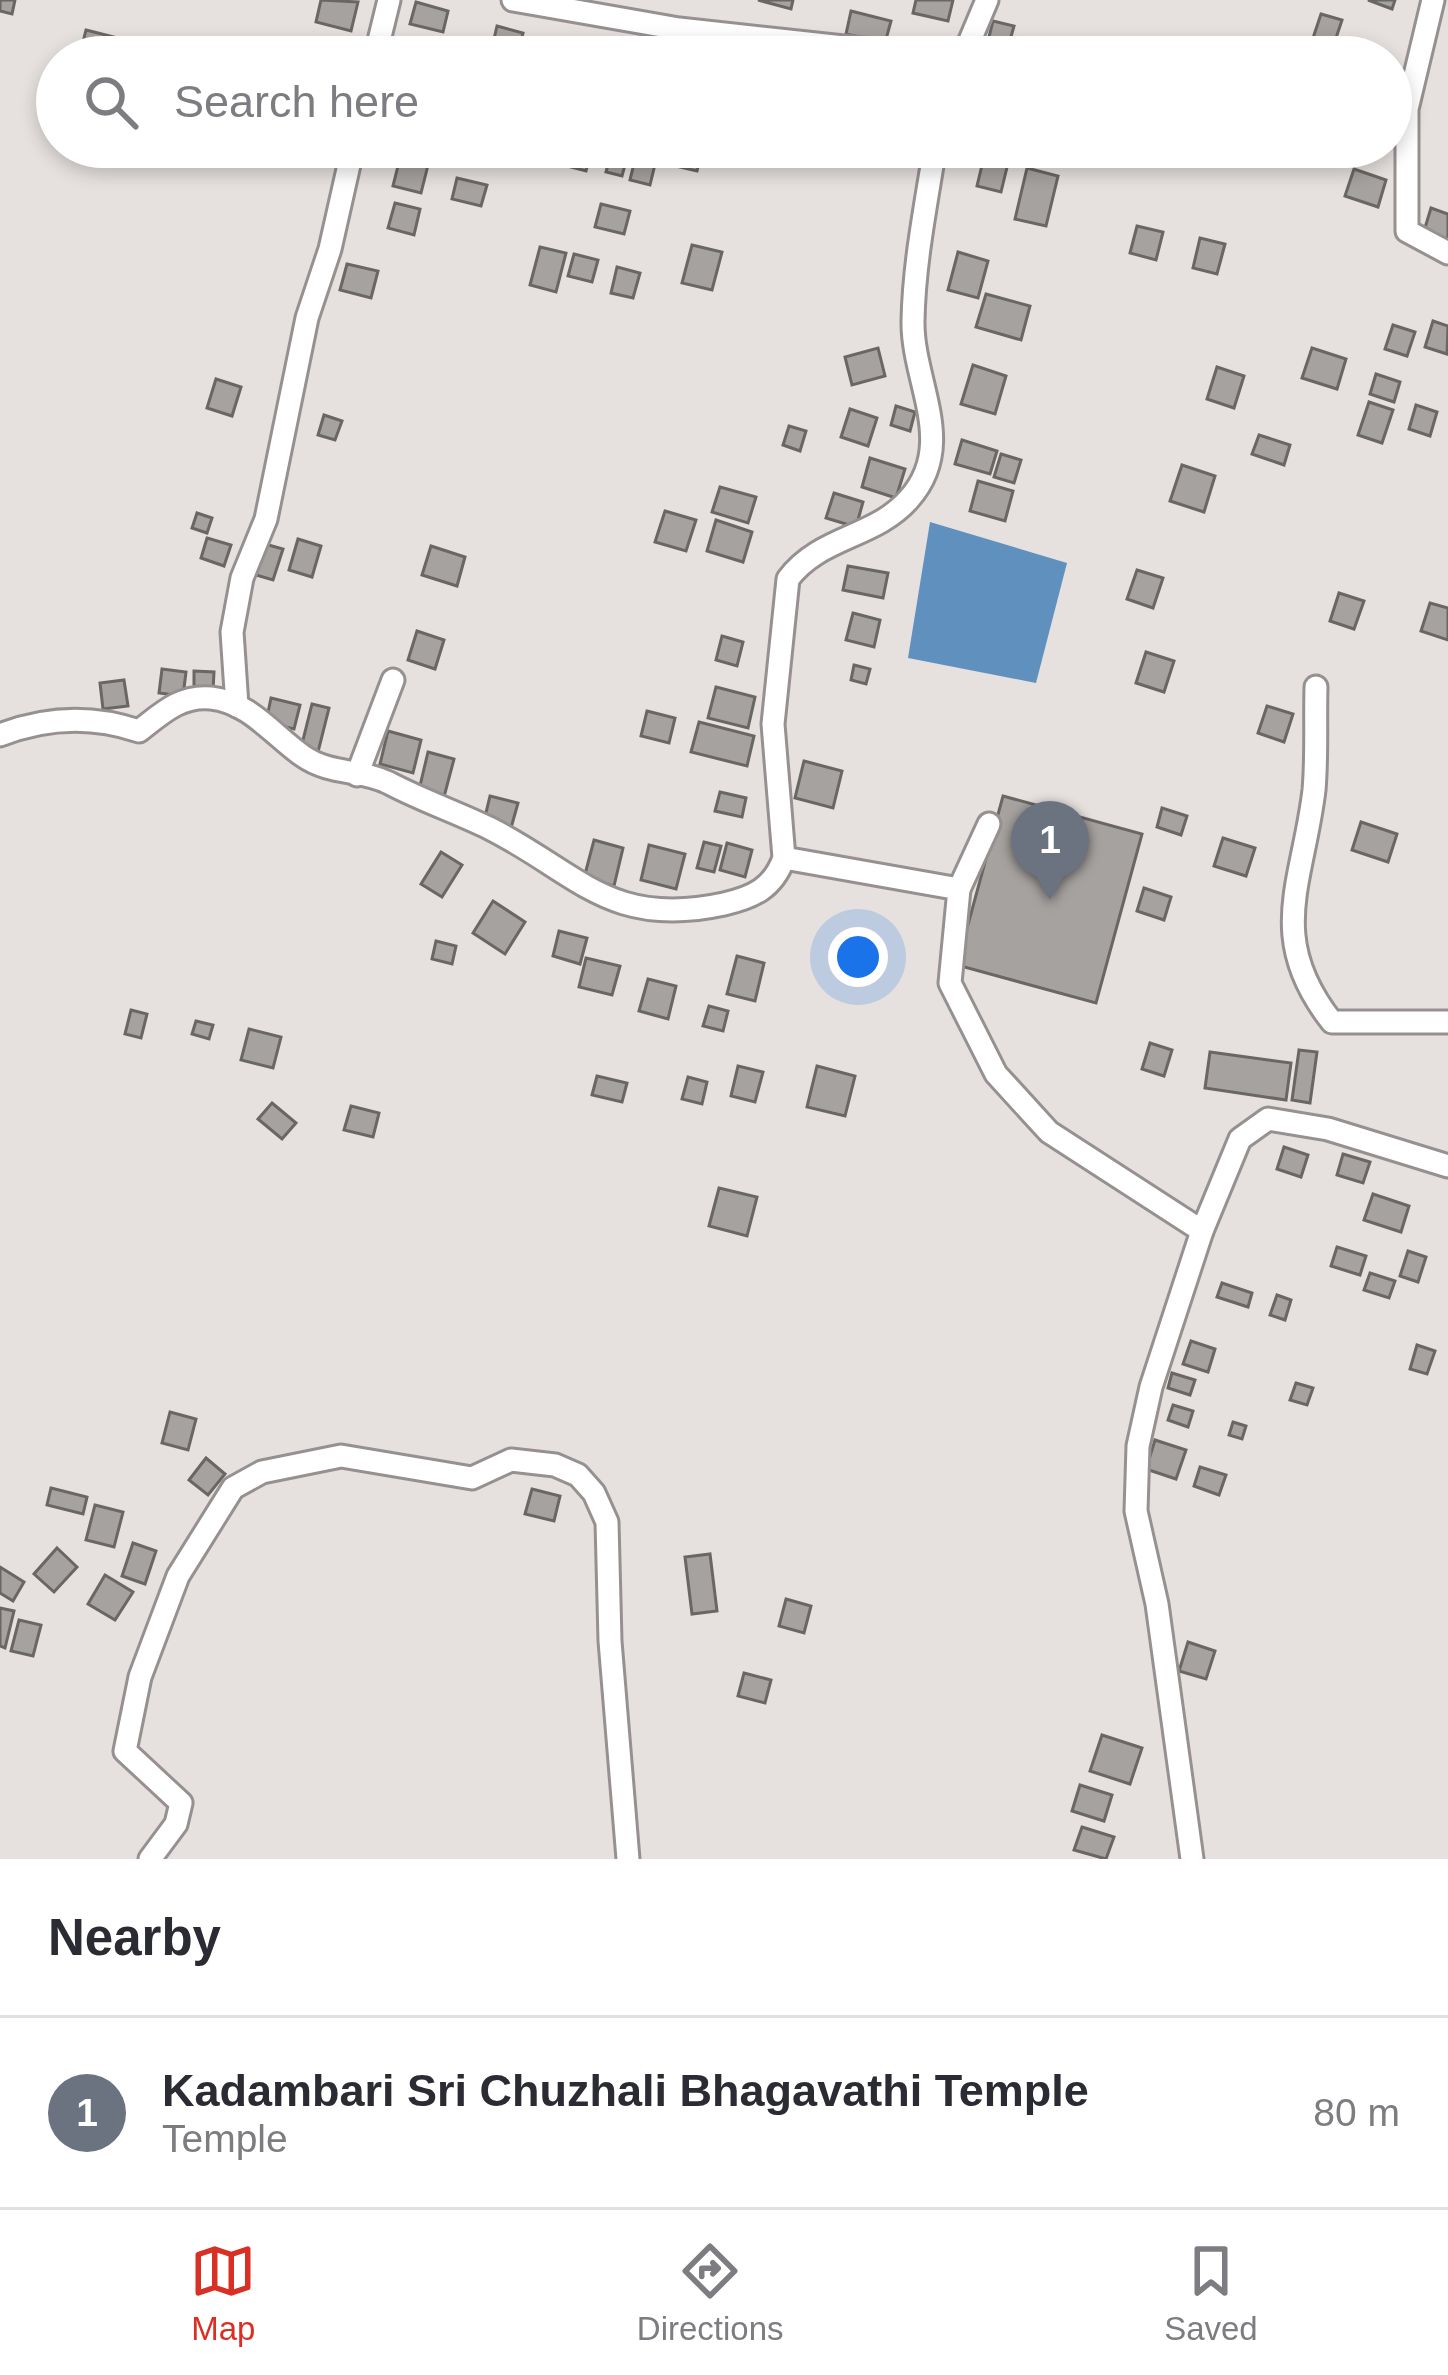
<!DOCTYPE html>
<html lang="en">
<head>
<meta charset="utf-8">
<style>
	body { margin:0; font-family:Helvetica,sans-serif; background:#f2f2f3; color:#2b2b33 }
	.you { position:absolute; left:858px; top:957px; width:42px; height:42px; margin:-30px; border:9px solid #fff; border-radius:50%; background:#1a73e8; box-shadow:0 0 0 18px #1a73e833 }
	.badge { display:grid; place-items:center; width:78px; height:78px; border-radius:50%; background:#d93025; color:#fff; font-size:39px; font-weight:700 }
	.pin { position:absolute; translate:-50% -99px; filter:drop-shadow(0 3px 6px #0008) }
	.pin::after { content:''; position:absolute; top:63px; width:42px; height:36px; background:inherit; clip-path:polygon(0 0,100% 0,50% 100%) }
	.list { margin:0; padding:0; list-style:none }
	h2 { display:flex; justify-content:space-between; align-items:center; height:156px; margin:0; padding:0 48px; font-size:51px }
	h2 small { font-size:39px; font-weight:400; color:#7c7c81 }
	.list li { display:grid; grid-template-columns:78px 1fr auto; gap:36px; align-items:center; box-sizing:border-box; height:192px; padding:0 48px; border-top:3px solid #e1e1e2 }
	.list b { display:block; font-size:45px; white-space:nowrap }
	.list p { margin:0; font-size:39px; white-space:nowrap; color:#7c7c81 }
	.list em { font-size:39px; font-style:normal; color:#7c7c81 }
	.icon { flex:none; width:66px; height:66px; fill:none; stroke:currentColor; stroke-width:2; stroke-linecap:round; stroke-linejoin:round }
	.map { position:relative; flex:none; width:1448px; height:1859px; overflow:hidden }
	.search { position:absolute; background:#fff; box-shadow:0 6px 18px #0003; left:36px; right:36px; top:36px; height:132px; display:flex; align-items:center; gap:30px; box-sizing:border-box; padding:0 42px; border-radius:66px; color:#7c7c81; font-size:45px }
	.sheet { height:348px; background:#fff }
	nav { display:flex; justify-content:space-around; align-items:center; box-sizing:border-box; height:168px; border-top:3px solid #e1e1e2; background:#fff; font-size:33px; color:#7c7c81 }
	nav a { display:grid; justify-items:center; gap:6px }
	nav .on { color:#d93025 }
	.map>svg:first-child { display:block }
	.water { fill:#6091be }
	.building { fill:#a6a2a0; stroke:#6a6664; stroke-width:3 }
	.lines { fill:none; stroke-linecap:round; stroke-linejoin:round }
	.minor-casing { stroke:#969190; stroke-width:27 }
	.minor { stroke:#fff; stroke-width:21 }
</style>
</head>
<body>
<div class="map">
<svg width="1448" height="1859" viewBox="0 0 1448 1859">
	<rect width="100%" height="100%" fill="#e6e1df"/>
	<polygon class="water" points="930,522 1067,563 1036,683 908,658"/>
	<g class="building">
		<polygon points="0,0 15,0 12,14 0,11"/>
		<polygon points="321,0 358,2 351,31 316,22"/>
		<polygon points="758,0 793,0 791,9"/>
		<polygon points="916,0 953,0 948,21 913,13"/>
		<polygon points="1368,0 1395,0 1392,9"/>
		<polygon points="416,2 448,11 443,32 410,24"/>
		<polygon points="851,11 891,21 885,43 846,34"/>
		<polygon points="1321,14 1342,20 1334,44 1313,38"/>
		<polygon points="993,21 1014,26 1007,51 987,45"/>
		<polygon points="497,26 523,33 517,57 490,56"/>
		<polygon points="86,30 114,37 108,57 80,54"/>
		<polygon points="559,39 589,46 586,57 554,57"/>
		<polygon points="563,147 592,147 586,171 559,164"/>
		<polygon points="666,147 703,147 697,171 662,163"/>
		<polygon points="612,149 628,154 622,176 606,172"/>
		<polygon points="636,155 656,160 650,185 630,180"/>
		<polygon points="984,157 1008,163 1001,192 977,186"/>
		<polygon points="400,158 428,165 421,193 393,186"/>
		<polygon points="1027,168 1058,176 1046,226 1015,219"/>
		<polygon points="1354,169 1386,180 1378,207 1345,196"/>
		<polygon points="457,178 487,185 481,206 452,199"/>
		<polygon points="395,203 420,209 414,235 388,228"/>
		<polygon points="601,204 630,211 624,234 595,227"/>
		<polygon points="1431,208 1448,214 1448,239 1424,231"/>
		<polygon points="1137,226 1163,232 1156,260 1130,253"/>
		<polygon points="1200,238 1225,244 1217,274 1193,268"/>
		<polygon points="692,245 722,252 712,290 682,283"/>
		<polygon points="540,247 566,253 556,292 530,285"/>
		<polygon points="958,252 988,261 978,298 948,290"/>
		<polygon points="574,254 598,260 592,282 568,276"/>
		<polygon points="347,264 378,271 371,298 340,290"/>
		<polygon points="617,267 640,273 633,298 611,293"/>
		<polygon points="986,294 1030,306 1021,340 976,327"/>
		<polygon points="1433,321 1448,326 1447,354 1425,347"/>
		<polygon points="1393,325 1415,332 1407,356 1385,349"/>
		<polygon points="878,348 885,376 852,385 845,357"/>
		<polygon points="1312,348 1346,359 1337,389 1302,378"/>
		<polygon points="973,365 1006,376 995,414 961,404"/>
		<polygon points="1217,367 1244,376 1234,408 1207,399"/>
		<polygon points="1376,374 1400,382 1394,402 1370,394"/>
		<polygon points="216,379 241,387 232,416 207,408"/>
		<polygon points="1369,402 1393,410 1382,443 1358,435"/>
		<polygon points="1416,405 1437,412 1430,436 1409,429"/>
		<polygon points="896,406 915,412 910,431 891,425"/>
		<polygon points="850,409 877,418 868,446 841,437"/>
		<polygon points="324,415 342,421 335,440 318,435"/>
		<polygon points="789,426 806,431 800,451 783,445"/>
		<polygon points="1259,435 1290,445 1284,465 1252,454"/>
		<polygon points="962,440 997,451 990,474 955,464"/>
		<polygon points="1001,454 1021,460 1014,483 994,477"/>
		<polygon points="870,458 905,469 896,498 862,487"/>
		<polygon points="1182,465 1215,476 1204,512 1170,501"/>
		<polygon points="978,481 1013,491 1005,521 970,511"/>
		<polygon points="720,487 756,497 748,523 712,512"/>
		<polygon points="834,493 863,502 856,527 826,518"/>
		<polygon points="665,511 696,520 686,551 655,542"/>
		<polygon points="197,513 212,518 207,533 192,528"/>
		<polygon points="716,520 752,532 743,562 707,551"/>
		<polygon points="207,538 231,545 224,566 201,558"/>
		<polygon points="298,539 321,546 312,577 289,570"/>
		<polygon points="265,544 283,549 273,580 256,575"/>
		<polygon points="431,546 465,557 457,586 422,575"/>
		<polygon points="848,566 888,573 883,598 843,590"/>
		<polygon points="1137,570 1163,578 1153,608 1127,599"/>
		<polygon points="1339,593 1364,601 1354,629 1330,621"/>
		<polygon points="1430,603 1448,608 1448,640 1421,631"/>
		<polygon points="853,613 880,620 874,647 846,640"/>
		<polygon points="417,631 444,640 435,669 408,660"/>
		<polygon points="722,636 743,642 737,666 716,660"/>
		<polygon points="1146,652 1174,661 1164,692 1136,683"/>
		<polygon points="854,665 870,669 866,684 851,680"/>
		<polygon points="162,669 186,672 183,696 159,693"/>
		<polygon points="194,671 214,672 213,691 194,690"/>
		<polygon points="124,680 128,706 103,709 100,683"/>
		<polygon points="716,687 755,697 748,728 708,718"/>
		<polygon points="271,698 300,705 294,729 266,722"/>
		<polygon points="312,704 329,708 318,752 301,748"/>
		<polygon points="1267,706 1293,714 1284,742 1258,733"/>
		<polygon points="647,711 675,718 669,743 641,736"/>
		<polygon points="699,722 754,736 747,766 691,752"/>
		<polygon points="388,731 421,740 413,773 380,764"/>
		<polygon points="428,752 454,759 444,797 419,790"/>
		<polygon points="804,761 842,771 833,808 795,798"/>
		<polygon points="720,792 746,798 742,817 715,811"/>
		<polygon points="490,796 518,803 511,828 484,821"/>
		<polygon points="1003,796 1142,834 1096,1003 957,965"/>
		<polygon points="1162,808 1187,816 1181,835 1157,827"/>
		<polygon points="1361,822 1397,834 1388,862 1352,850"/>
		<polygon points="1223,838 1255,848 1246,876 1214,866"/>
		<polygon points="594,840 623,848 614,886 584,878"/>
		<polygon points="704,842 721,846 714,872 697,868"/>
		<polygon points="727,843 752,850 745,877 720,870"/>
		<polygon points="649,845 685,854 676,889 641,880"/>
		<polygon points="441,852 462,865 442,897 421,884"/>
		<polygon points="1144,888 1171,897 1164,920 1137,911"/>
		<polygon points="493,901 525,922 505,954 473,933"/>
		<polygon points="559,931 587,938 580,964 553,956"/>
		<polygon points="436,941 456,946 452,964 432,959"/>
		<polygon points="737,956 764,963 755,1001 727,994"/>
		<polygon points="586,958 620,966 612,995 579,987"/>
		<polygon points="648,979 676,986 668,1019 639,1011"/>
		<polygon points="709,1006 728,1011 723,1031 703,1026"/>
		<polygon points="131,1010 147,1014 141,1038 125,1034"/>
		<polygon points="196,1021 213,1025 209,1039 192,1034"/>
		<polygon points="249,1029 281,1037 273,1068 241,1060"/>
		<polygon points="1150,1043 1172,1050 1164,1076 1142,1069"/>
		<polygon points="1299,1050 1317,1052 1310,1103 1292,1100"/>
		<polygon points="1210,1052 1291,1063 1286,1100 1205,1088"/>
		<polygon points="738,1066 763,1072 755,1102 731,1096"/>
		<polygon points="817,1066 855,1076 845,1116 807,1107"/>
		<polygon points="597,1076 627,1083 622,1102 592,1095"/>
		<polygon points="688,1077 707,1082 702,1104 682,1099"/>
		<polygon points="272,1103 296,1123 282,1139 258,1119"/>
		<polygon points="351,1106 379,1113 373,1137 344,1130"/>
		<polygon points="1284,1147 1308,1155 1301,1177 1277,1169"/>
		<polygon points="1343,1154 1370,1162 1363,1183 1337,1175"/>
		<polygon points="719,1188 757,1197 747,1236 709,1226"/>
		<polygon points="1373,1194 1409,1206 1401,1232 1364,1220"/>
		<polygon points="1337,1247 1366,1256 1360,1275 1331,1266"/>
		<polygon points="1408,1251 1426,1257 1418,1282 1400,1276"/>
		<polygon points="1370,1273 1395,1281 1389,1298 1364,1290"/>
		<polygon points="1222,1283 1252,1293 1248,1307 1217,1297"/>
		<polygon points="1277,1295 1291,1300 1285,1320 1270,1315"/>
		<polygon points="1191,1341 1215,1349 1208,1372 1183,1364"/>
		<polygon points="1417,1345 1435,1351 1427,1374 1410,1369"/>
		<polygon points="1172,1373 1195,1380 1190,1395 1168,1388"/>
		<polygon points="1296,1383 1313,1388 1307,1405 1290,1400"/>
		<polygon points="1173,1405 1193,1411 1188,1427 1168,1420"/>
		<polygon points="170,1412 196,1419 188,1450 162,1443"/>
		<polygon points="1233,1422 1246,1426 1242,1439 1229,1435"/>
		<polygon points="1155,1440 1186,1450 1176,1479 1146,1469"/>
		<polygon points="206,1458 225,1474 208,1495 189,1480"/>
		<polygon points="1200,1467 1226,1475 1219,1495 1194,1486"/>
		<polygon points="51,1488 87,1497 83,1514 47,1505"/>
		<polygon points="532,1489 560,1496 554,1521 525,1514"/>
		<polygon points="95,1505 123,1512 114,1547 86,1540"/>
		<polygon points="133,1543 156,1551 145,1584 122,1576"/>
		<polygon points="57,1548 77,1567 54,1592 34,1574"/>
		<polygon points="710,1554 717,1611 692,1614 685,1557"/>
		<polygon points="0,1567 24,1582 13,1601 0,1593"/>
		<polygon points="105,1575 133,1592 115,1620 88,1604"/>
		<polygon points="786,1599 811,1606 804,1633 779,1626"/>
		<polygon points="0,1608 14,1611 5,1648 0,1646"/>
		<polygon points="19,1620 41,1625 33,1656 11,1651"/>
		<polygon points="1188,1642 1215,1651 1206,1679 1179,1671"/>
		<polygon points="744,1673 771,1680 765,1703 738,1696"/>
		<polygon points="1102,1735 1142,1748 1130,1784 1090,1771"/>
		<polygon points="1080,1785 1112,1795 1104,1821 1072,1811"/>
		<polygon points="1082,1827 1114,1837 1106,1859 1074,1850"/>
	</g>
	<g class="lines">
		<g class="minor-casing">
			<g id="minor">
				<polyline points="513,0 679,29 936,57"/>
				<polyline points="1433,0 1407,109 1407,231 1448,253"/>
				<polyline points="375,57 389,0"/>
				<polyline points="963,57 987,0"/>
				<path d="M1316,687c-1,34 1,69 -2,103 -11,93 -49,147 18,232h116"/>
				<polyline points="237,706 232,632 242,578 266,519 307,318 330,249 353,147"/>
				<path d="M0,735c46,-18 92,-20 139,-4 22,-17 41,-36 72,-33 38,4 62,37 92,58 27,19 58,13 86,27 32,17 67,29 100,45 88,44 120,101 235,76 30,-7 49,-16 60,-46l-11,-134 15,-145c32,-43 87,-41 121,-80 49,-55 3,-117 4,-178 1,-58 13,-116 22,-174"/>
				<polyline points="357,775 393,680"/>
				<polyline points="784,858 959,889 950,983 996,1074 1049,1132 1202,1231 1151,1387 1138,1446 1136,1511 1157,1604 1192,1859"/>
				<polyline points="959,889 989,824"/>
				<polyline points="1202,1231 1240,1139 1268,1119 1328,1129 1448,1166"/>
				<polyline points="150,1859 176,1824 181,1803 125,1751 140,1677 178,1576 233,1488 262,1472 341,1456 472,1478 511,1460 555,1465 578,1475 594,1493 607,1522 610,1641 628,1859"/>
			</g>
		</g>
		<use href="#minor" class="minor"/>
	</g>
</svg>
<div class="you"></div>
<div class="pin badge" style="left:1050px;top:900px;background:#6b7280">1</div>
<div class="search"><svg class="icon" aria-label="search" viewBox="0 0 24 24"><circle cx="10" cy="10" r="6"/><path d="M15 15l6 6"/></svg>Search here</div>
</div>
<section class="sheet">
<h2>Nearby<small></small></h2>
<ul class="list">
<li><span class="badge" style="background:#6b7280">1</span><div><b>Kadambari Sri Chuzhali Bhagavathi Temple</b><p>Temple</p></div><em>80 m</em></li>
</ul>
</section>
<nav>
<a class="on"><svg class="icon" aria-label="map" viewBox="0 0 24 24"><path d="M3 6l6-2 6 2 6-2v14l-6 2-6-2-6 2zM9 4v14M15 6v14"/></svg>Map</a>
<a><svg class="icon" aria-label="directions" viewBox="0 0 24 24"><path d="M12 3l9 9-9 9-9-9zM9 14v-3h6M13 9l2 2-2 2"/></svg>Directions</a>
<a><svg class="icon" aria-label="saved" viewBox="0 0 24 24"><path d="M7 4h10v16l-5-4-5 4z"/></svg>Saved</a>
</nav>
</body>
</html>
